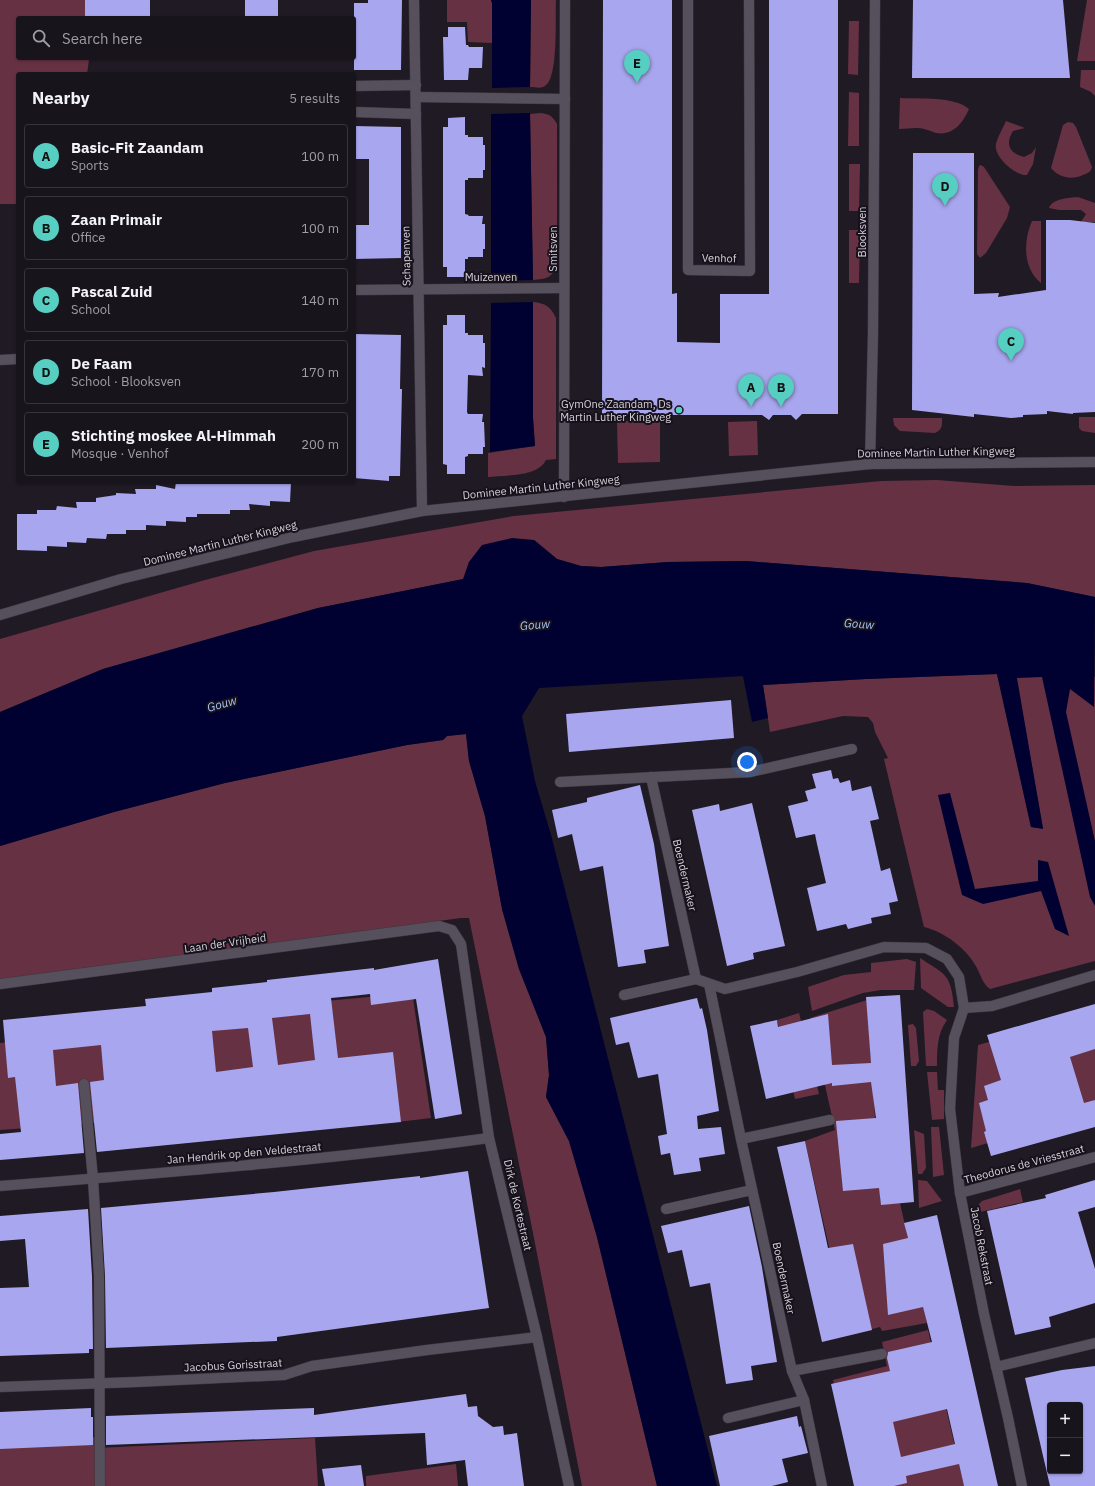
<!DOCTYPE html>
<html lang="en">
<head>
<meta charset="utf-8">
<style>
	body { margin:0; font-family:"IBM Plex Sans",sans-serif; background:#211d25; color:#f1f3f6 }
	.controls { position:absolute; right:12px; bottom:12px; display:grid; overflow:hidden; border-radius:4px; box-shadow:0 1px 3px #0004 }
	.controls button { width:36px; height:36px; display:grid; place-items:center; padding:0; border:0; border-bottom:1px solid #36333b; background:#18141c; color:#f1f3f6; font:20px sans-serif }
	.you { position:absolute; left:747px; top:762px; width:14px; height:14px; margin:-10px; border:3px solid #fff; border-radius:50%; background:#1a73e8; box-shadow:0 0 0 6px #1a73e833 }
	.badge { display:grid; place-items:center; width:26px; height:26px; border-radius:50%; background:#57cec2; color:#111; font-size:13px; font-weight:700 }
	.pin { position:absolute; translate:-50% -33px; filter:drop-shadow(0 1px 2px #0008) }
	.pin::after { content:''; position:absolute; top:21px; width:14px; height:12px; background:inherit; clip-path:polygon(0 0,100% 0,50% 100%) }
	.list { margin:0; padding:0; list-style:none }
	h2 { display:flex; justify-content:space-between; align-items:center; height:52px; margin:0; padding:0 16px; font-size:17px }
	h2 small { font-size:13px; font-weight:400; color:#9f9ea3 }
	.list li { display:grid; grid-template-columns:26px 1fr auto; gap:12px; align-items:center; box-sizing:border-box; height:64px; margin:0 8px 8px; padding:0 8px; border:1px solid #36333b; border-radius:4px }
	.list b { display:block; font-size:15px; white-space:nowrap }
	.list p { margin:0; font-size:13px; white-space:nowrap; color:#9f9ea3 }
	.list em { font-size:13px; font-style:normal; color:#9f9ea3 }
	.icon { flex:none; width:22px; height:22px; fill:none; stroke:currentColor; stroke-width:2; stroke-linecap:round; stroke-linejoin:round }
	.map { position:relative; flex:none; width:1095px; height:1486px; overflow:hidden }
	.search { position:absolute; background:#18141c; box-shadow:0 1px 3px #0004; left:16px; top:16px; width:340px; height:44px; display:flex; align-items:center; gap:10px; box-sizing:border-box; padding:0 14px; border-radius:4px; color:#9f9ea3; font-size:15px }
	.panel { position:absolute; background:#18141c; box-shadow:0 1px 3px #0004; left:16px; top:72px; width:340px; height:412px; border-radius:4px }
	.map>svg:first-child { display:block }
	.green { fill:#663143 }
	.water { fill:#000031 }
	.building { fill:#a8a6ee; fill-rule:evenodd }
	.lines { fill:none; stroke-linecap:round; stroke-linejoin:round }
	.minor-casing { stroke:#3b373f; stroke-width:11 }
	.minor { stroke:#564f5c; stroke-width:10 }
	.poi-dot { fill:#57cec2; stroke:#17111c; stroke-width:1.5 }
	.labels { text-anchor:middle; stroke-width:4; stroke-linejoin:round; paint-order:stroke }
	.street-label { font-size:11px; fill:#d6d2d9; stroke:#17111c }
	.poi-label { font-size:11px; fill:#d6d2d9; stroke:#17111c; text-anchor:end }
	.water-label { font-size:12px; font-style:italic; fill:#a4c3f6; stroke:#17111c }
</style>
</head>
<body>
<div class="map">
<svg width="1095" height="1486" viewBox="0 0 1095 1486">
	<rect width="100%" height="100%" fill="#201a25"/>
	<g class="green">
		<polygon points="0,0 113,0 124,18 18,18 18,58 119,58 89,60 87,74 18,74 18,204 0,204"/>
		<polygon points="447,0 491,0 492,3 492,43 468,42 467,22 447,22"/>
		<path d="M531,0h25c-1,16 3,78 -11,86 -4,3 -10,1 -15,1z"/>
		<polygon points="1087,0 1095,0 1095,61 1077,61"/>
		<polygon points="849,21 859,21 858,75 848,74"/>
		<polygon points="1081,70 1095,70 1095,96 1091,92 1080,87"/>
		<polygon points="849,92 859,93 859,146 848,146"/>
		<path d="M900,98c19,1 54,-2 69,11 -6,13 -15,27 -33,24 -4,-1 -7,-3 -12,-4 -7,-2 -17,0 -25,0z"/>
		<path d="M541,113c9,1 12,4 16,11v141c-5,13 -11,14 -24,15l-3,-166z"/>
		<path d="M1006,121l19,7 -12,3c-8,13 -4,22 11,26l8,-4 4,-6 -3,17 -6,11c-12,1 -34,-19 -31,-31 2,-8 7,-16 10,-23z"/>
		<path d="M1068,122l5,1 3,4 16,40c-1,5 -4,6 -9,8 -11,5 -24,3 -32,-7l12,-43z"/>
		<polygon points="849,164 860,164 859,211 849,211"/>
		<polygon points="981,165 984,167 1010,207 1007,218 986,253 980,258 977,254 978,170 979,166"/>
		<path d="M1078,197l17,6v19h-14l5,-8 -5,-4h-22l-10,-2c4,-10 20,-10 29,-11z"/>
		<path d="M1032,221h9v62c-18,-14 -18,-42 -9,-62z"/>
		<polygon points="849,230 860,230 859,283 849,283"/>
		<path d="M533,302c12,1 18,5 23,16v141l-10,1c-8,17 -41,15 -58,17v-24l47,-7 -2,-28z"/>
		<polygon points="1079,417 1095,417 1095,433 1082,431 1079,428"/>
		<path d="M893,418h49c0,8 1,11 -7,15l-35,-2 -6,-6z"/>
		<polygon points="617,421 660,421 660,462 618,463"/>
		<polygon points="757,421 758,455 729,456 728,422"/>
		<polygon points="937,480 1014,486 1095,485 1095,597 1027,583 746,561 668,562 601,567 581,566 557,559 534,540 469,562 464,579 318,608 103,669 0,712 0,639 205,580 314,551 514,516 881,481"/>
		<path d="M997,674l34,153 12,1 -27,-151h79v284l-105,28c-7,-5 -9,-13 -13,-21 -10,-19 -32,-36 -53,-41l-40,-168 4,-1 -13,-26 -2,-9 -5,-6 -25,-1 -73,16 -7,-47 103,-6z"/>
		<polygon points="466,734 469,761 485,816 502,909 519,969 546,1037 549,1075 546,1097 569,1141 597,1237 657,1486 582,1486 533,1233 469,918 461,918 0,980 0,846 114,812 225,783 407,745 443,740 447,736"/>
		<path d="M920,958c26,17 31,16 34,49h-6l-27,-19z"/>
		<polygon points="907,959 916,962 914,990 881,990 863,993 812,1011 808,987 844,975 871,972 871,963"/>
		<polygon points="408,965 431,1118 389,1123 385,1092 82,1124 0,1130 0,1043 315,1002 379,996"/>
		<polygon points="867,1000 881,1204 900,1203 927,1323 882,1331 880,1327 849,1335 805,1141 835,1130 810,1018"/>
		<path d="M927,1009l7,2 13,9c-10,14 -10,29 -10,46h-11l-3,-54z"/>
		<polygon points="799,1013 819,1094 795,1099 777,1020"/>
		<polygon points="1095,1013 1095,1112 971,1148 978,1045"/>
		<polygon points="913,1024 916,1028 919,1061 916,1066 911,1066 908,1025"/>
		<polygon points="927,1072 937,1072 938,1090 944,1090 944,1119 932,1120"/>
		<polygon points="931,1127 939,1127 944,1175 933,1177"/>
		<polygon points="914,1130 924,1134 926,1168 922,1174 918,1174"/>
		<polygon points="918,1180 927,1181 942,1201 919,1208"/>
		<polygon points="1020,1189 1023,1202 980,1212 979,1204 982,1201"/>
		<polygon points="928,1330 964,1486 857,1486 833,1380 887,1366 882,1342"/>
		<polygon points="96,1437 96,1448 315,1438 318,1486 0,1486 0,1441"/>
		<polygon points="456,1464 458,1486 366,1486 366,1476"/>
	</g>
	<g class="water">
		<polygon points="491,0 531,0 530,87 492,88 492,3"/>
		<polygon points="530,113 533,280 491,281 491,114"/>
		<polygon points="533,302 533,418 535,446 490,452 491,303"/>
		<polygon points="512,538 534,540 557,559 581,566 601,567 668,562 746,561 1027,583 1095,597 1094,707 1070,689 1066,712 1095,841 1095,906 1090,897 1042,677 1017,678 1043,829 1031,827 997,674 866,679 763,685 768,718 752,722 743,676 539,688 522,716 535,781 551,835 717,1486 657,1486 597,1237 569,1141 546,1097 549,1075 546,1037 519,969 502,909 485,816 469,761 466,734 447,736 443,740 407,745 225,783 114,812 0,846 0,712 103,669 318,608 463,579 469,562 482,545"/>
		<polygon points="950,793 975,889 1038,881 1038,860 1048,862 1069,936 1055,929 1041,891 983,904 962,895 938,795"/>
	</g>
	<g class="building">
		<rect x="85" y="0" width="65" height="18"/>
		<rect x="245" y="0" width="33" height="18"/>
		<polygon points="368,0 402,0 401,70 354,70 354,3 368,3"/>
		<polygon points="603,0 672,0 672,294 677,293 677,342 720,343 720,294 769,294 769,0 838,0 838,414 802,414 796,420 791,415 773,415 769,420 762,415 602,415"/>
		<polygon points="913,0 1063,0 1070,78 912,78"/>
		<polygon points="448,27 465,27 466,45 468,45 469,47 483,47 482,68 469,68 468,80 444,80 443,37 448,37"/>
		<polygon points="465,117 465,135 468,135 468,137 483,137 483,145 485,145 485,170 483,170 483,178 468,178 468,180 465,180 465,214 469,215 468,216 483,216 482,224 485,224 485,249 483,249 483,257 468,257 468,259 465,259 465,277 447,277 447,267 443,267 443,127 448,127 448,118"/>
		<polygon points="354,126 401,127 401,258 354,259 354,225 369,225 369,159 354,159"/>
		<polygon points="913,153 974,153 974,294 999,293 998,297 1046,290 1046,220 1070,220 1095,223 1095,412 1073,413 1073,414 1047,411 1047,414 1023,415 1023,417 1011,418 974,414 974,417 912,410"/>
		<polygon points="447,315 465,315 465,333 468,333 468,335 483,335 483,343 485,343 485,368 482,367 483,376 468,375 467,412 468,414 483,414 482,422 484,422 485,447 483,447 483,454 468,454 468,456 465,457 465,474 447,474 447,465 443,464 443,325 447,325"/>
		<polygon points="354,334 401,335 400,389 402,389 400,476 389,476 389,481 354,478"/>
		<polygon points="176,482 291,482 290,502 270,501 270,506 249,504 250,510 230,510 230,514 197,514 197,517 186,517 186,522 166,521 166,526 146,525 146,530 126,530 126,534 107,534 106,539 87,538 86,543 67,542 67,547 47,546 47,551 17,550 17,514 37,514 37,510 56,510 57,506 77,508 76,502 96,502 96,498 116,495 116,493 136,494 135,489 156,489 156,485 175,489"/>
		<polygon points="731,700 734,738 569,752 566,714"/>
		<polygon points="831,770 833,779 838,778 840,783 850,780 852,791 871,786 879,819 870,821 876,848 881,871 890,868 898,901 889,903 891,914 871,918 872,923 848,929 846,924 817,931 807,888 826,883 817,844 815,834 796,838 788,806 808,801 805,791 816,788 812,774"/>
		<polygon points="640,785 654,844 669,946 644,950 646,963 618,967 603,866 580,871 572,834 558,838 552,810 587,802 587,798"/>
		<polygon points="752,803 785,946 753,953 754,959 727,966 692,810 719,804 720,811"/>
		<path d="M438,959l24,155 -27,5 -19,-120 -45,6 -1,-11 -18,2 -21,2 7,60 55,-6 8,70 -304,30 -7,-70 14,-2 -3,-35 -48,5 3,36 22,-3 6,70 -84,7v-26l21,-2 -6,-55 -7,1 -5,-58 143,-14 -1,-7 67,-7v-4l55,-6v-2l107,-12v2zM310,1014l5,46 -37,5 -6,-47zM248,1028l5,39 -37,5 -4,-41z"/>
		<polygon points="900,995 914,1202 881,1205 879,1188 843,1191 836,1122 836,1121 876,1118 871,1082 832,1086 832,1083 766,1099 750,1026 777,1020 778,1027 828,1014 832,1065 871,1063 866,997"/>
		<polygon points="697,998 700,1009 702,1008 707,1030 719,1111 697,1116 698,1129 721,1127 725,1154 699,1158 701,1171 674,1175 670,1153 661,1155 658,1136 667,1134 658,1074 638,1078 629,1042 616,1045 610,1018"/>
		<polygon points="1095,1004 1095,1049 1070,1057 1084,1103 1095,1100 1095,1127 991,1156 984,1132 986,1131 979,1103 988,1100 984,1086 1001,1080 987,1035"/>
		<polygon points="805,1141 828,1248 853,1244 872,1330 822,1342 777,1147"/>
		<polygon points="468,1171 489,1308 277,1337 277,1341 106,1348 105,1276 101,1208 274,1192 420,1176 420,1178"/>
		<polygon points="1095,1180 1095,1207 1078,1212 1095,1269 1095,1303 1049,1317 1051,1327 1015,1335 987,1211 1046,1198 1045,1195"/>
		<polygon points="749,1206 762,1267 777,1362 751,1366 753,1380 726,1384 710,1283 690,1287 682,1250 668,1253 661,1226"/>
		<polygon points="88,1209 92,1276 93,1349 89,1349 89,1353 0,1356 0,1288 29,1287 25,1239 0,1241 0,1216"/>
		<path d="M937,1215l61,271h-34l-5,-22 -53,12 1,7 -13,3h-40l-23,-102 59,-13 -3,-13 1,-6 44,-10 -9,-35 -35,8 -5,-71 25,-6 -4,-15zM947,1409l8,35 -54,13 -8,-35z"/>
		<path d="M1095,1366v120h-45l-25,-108 37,-8zM1050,1405h30v66h-30z"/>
		<polygon points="466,1394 468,1407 477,1406 478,1416 493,1427 503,1426 504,1435 517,1433 524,1486 468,1486 465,1460 427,1465 425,1433 106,1445 106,1416 314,1408 314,1415"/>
		<polygon points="91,1408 91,1417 93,1417 93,1445 0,1449 0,1412"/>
		<polygon points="797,1416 799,1427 801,1426 808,1453 782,1459 788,1482 772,1486 720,1486 709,1436"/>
		<polygon points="361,1465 364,1486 325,1486 322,1469"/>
	</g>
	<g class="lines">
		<g class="minor-casing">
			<g id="minor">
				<polyline points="414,0 422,511"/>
				<polyline points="688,0 688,270 750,271 749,0"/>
				<polyline points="354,86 416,85"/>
				<polyline points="416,97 565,99"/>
				<polyline points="354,112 416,114"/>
				<polyline points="354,290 564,288"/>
				<polyline points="0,360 18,359"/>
				<polyline points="870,464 873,333 875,0"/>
				<polyline points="564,497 565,0"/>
				<polyline points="0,615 121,579 293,537 422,511 870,464 1095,462"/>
				<polyline points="651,777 696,979"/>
				<polyline points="560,782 750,772 852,749"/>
				<polyline points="0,984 439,926 452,930 461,944 489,1138 537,1337 569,1486"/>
				<polyline points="709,984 741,1139 792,1371 804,1400 822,1486"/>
				<polyline points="624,995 696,979 725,989 797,972 884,947 926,948 947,959 959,977 964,1008 954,1038 950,1109 960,1193 984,1314 1008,1418 1022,1486"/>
				<polyline points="964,1008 992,1006 1095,975"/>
				<polyline points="84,1084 93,1179 99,1276 100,1486"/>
				<polyline points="741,1139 830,1120"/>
				<path d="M0,1186c164,-13 327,-26 489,-48"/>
				<polyline points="960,1193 1095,1157"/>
				<polyline points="666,1209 752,1190"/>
				<polyline points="996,1367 1095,1343"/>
				<polyline points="792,1371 882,1354"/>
				<polyline points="0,1387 136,1382 284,1375 312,1366 427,1350 537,1337"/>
				<polyline points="728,1418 804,1400"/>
			</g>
		</g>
		<use href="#minor" class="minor"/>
	</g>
	<circle class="poi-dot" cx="679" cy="410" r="4"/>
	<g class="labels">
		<g class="street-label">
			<text transform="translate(862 232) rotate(-90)" y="4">Blooksven</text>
			<text transform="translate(553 249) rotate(-90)" y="4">Smitsven</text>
			<text transform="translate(406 256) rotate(-91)" y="4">Schapenven</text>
			<text transform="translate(719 258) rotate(1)" y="4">Venhof</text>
			<text x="491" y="281">Muizenven</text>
			<text transform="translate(936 452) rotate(-1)" y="4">Dominee Martin Luther Kingweg</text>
			<text transform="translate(541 487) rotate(-6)" y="4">Dominee Martin Luther Kingweg</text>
			<text transform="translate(220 543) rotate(-14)" y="4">Dominee Martin Luther Kingweg</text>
			<text transform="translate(685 875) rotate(77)" y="4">Boendermaker</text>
			<text transform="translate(225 943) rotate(-8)" y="4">Laan der Vrijheid</text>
			<text transform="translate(244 1153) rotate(-5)" y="4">Jan Hendrik op den Veldestraat</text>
			<text transform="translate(1024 1164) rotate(-15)" y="4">Theodorus de Vriesstraat</text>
			<text transform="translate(518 1205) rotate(77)" y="4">Dirk de Kortestraat</text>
			<text transform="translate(982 1246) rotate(79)" y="4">Jacob Rekstraat</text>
			<text transform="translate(784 1278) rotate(78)" y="4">Boendermaker</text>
			<text transform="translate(233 1365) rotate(-3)" y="4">Jacobus Gorisstraat</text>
		</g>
		<g class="poi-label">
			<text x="671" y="408">GymOne Zaandam, Ds<tspan x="671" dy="13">Martin Luther Kingweg</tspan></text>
		</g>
		<g class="water-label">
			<text transform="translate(859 624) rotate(4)" y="4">Gouw</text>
			<text transform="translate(535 625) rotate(-5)" y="4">Gouw</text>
			<text transform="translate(222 704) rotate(-16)" y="4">Gouw</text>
		</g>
	</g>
</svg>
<div class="controls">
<button>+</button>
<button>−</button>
</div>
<div class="you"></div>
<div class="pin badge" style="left:751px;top:407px">A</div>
<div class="pin badge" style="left:781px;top:407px">B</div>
<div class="pin badge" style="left:1011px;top:361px">C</div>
<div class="pin badge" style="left:945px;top:206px">D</div>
<div class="pin badge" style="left:637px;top:83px">E</div>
<div class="search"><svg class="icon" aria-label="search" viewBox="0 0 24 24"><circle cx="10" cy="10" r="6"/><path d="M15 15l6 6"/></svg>Search here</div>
<section class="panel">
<h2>Nearby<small>5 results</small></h2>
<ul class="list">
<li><span class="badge">A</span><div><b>Basic-Fit Zaandam</b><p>Sports</p></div><em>100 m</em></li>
<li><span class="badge">B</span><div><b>Zaan Primair</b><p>Office</p></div><em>100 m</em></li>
<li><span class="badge">C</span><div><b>Pascal Zuid</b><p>School</p></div><em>140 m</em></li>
<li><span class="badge">D</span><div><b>De Faam</b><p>School · Blooksven</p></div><em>170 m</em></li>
<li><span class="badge">E</span><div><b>Stichting moskee Al-Himmah</b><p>Mosque · Venhof</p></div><em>200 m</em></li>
</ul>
</section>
</div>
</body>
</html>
